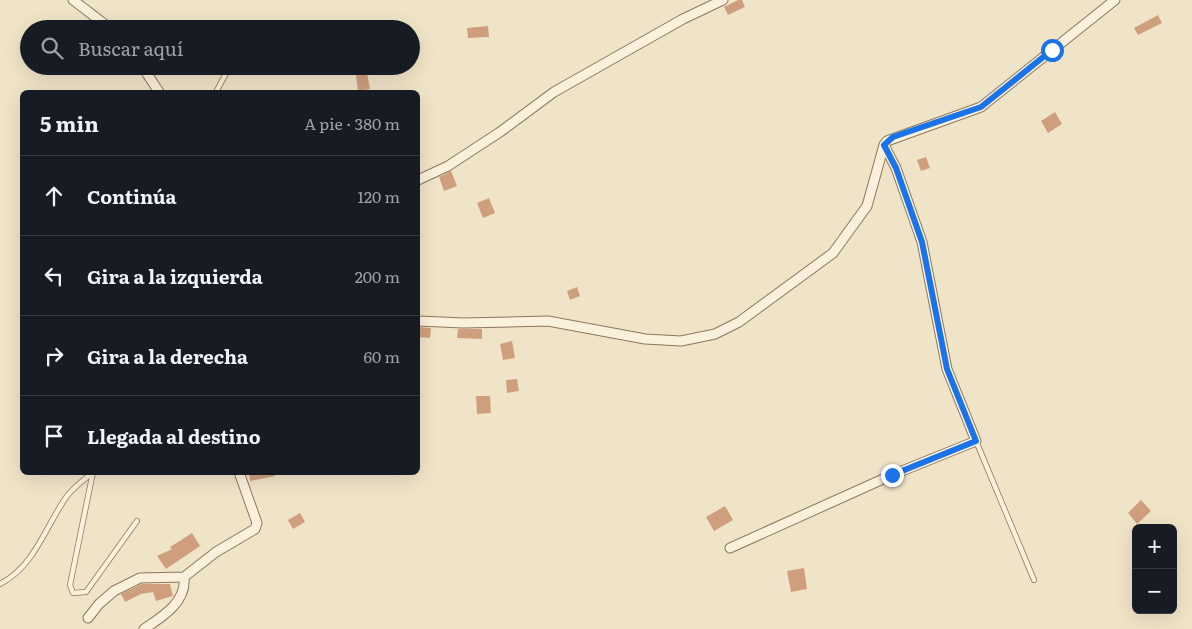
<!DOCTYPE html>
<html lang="es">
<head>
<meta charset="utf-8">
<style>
	body { margin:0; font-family:Literata,serif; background:#20242c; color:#f1f3f6 }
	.controls { position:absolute; right:15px; bottom:15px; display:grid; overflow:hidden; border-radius:8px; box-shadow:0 5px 20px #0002 }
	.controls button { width:45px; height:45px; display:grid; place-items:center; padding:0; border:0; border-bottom:1px solid #363941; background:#171b24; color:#f1f3f6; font:25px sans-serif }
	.stop { position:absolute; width:15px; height:15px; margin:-11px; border:4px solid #1a73e8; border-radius:50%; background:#fff }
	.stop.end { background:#1a73e8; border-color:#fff; box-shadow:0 1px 5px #0008 }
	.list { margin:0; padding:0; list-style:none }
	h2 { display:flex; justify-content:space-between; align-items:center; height:65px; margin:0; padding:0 20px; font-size:21px }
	h2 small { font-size:16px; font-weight:400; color:#9ea1a6 }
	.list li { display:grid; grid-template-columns:32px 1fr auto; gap:15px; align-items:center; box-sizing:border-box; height:80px; padding:0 20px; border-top:1px solid #363941 }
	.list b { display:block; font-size:19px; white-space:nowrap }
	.list em { font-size:16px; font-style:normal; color:#9ea1a6 }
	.icon { flex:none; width:28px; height:28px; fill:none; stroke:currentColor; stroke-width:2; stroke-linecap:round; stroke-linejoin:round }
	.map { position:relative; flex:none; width:1192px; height:629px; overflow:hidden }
	.search { position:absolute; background:#171b24; box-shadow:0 5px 20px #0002; left:20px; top:20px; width:400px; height:55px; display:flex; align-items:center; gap:12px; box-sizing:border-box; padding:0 18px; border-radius:28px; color:#9ea1a6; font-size:19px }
	.panel { position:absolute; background:#171b24; box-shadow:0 5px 20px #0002; left:20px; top:90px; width:400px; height:385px; border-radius:8px }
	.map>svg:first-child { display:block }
	.building { fill:#cf9f7d }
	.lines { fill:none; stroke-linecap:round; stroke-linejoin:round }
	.lane-casing { stroke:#8d765c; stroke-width:6 }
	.street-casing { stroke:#8d765c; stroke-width:11 }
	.lane { stroke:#faf1dc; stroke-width:4.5 }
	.street { stroke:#faf1dc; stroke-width:9 }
	.route { stroke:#1a73e8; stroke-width:6 }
</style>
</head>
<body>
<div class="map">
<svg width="1192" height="629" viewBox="0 0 1192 629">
	<rect width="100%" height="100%" fill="#f0e4c8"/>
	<g class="building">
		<polygon points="738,0 742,0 745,7 728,15 724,7"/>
		<polygon points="1158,15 1162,23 1138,35 1134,28"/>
		<polygon points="488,26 489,37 468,38 467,28"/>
		<polygon points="367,73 370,89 358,91 356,75"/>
		<polygon points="1055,112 1062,124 1048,133 1041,121"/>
		<polygon points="926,157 930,168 921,171 917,160"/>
		<polygon points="451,171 457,186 444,191 439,177"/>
		<polygon points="489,198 495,213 483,218 477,203"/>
		<polygon points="577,287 580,296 570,300 567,291"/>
		<polygon points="418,327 431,328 430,338 418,337"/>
		<polygon points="458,329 482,329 482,339 457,338"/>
		<polygon points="512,341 515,358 503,360 500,344"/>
		<polygon points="517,379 519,391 507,393 506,380"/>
		<polygon points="476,396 490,396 491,413 477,414"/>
		<polygon points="249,472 274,472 275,476 250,481"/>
		<polygon points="1141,500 1151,511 1137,524 1128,513"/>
		<polygon points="725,506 733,520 714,531 706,517"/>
		<polygon points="300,513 305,522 293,529 288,520"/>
		<polygon points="192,533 200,546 166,569 157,556 172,549 170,547"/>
		<polygon points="804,568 807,589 791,592 787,571"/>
		<polygon points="142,584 170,584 173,596 156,601 153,592 141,594 125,602 121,594"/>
	</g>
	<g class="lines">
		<g class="lane-casing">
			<g id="lane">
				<polyline points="216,92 230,66"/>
				<polyline points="976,441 1034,580"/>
				<polyline points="93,472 70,585 73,593 86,592 137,521"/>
				<path d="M0,584c35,-18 45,-57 67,-88 7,-9 17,-16 26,-24"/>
			</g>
		</g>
		<g class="street-casing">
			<g id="street">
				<polyline points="73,0 111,29"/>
				<polyline points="142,66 159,92"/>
				<polyline points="418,180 448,166 500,132 554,92 683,19 723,0"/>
				<polyline points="418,321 463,323 548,321 645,339 681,341 715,334 739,322 833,253 867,206 884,145 887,141 981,107 1115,0"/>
				<polyline points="730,548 892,475 976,441 947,369 922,242 896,168 884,145"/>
				<polyline points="88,618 99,604 114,591 140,578 184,577 216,552 255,529 257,523 239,472"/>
				<path d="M144,629c18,-12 43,-27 40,-52"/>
			</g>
		</g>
		<use href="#lane" class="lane"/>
		<use href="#street" class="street"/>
	</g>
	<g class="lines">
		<polyline class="route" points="892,475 976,441 947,369 922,242 896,168 884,145 893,137 981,107 1052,50"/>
	</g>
</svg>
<div class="controls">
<button>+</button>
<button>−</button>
</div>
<div class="stop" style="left:1052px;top:50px"></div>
<div class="stop end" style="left:892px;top:475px"></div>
<div class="search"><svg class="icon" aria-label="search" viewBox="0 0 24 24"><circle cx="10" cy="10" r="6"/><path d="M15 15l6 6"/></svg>Buscar aquí</div>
<section class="panel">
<h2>5 min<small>A pie · 380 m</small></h2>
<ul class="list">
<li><svg class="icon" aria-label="ahead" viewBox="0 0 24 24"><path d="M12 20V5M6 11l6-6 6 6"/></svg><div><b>Continúa</b></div><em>120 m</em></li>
<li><svg class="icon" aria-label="left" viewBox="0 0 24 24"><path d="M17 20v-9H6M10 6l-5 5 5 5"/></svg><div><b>Gira a la izquierda</b></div><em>200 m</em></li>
<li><svg class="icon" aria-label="right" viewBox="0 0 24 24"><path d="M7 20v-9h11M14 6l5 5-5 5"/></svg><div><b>Gira a la derecha</b></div><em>60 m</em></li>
<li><svg class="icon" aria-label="arrive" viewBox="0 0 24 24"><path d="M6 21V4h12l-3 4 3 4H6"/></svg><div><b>Llegada al destino</b></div></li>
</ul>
</section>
</div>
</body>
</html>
